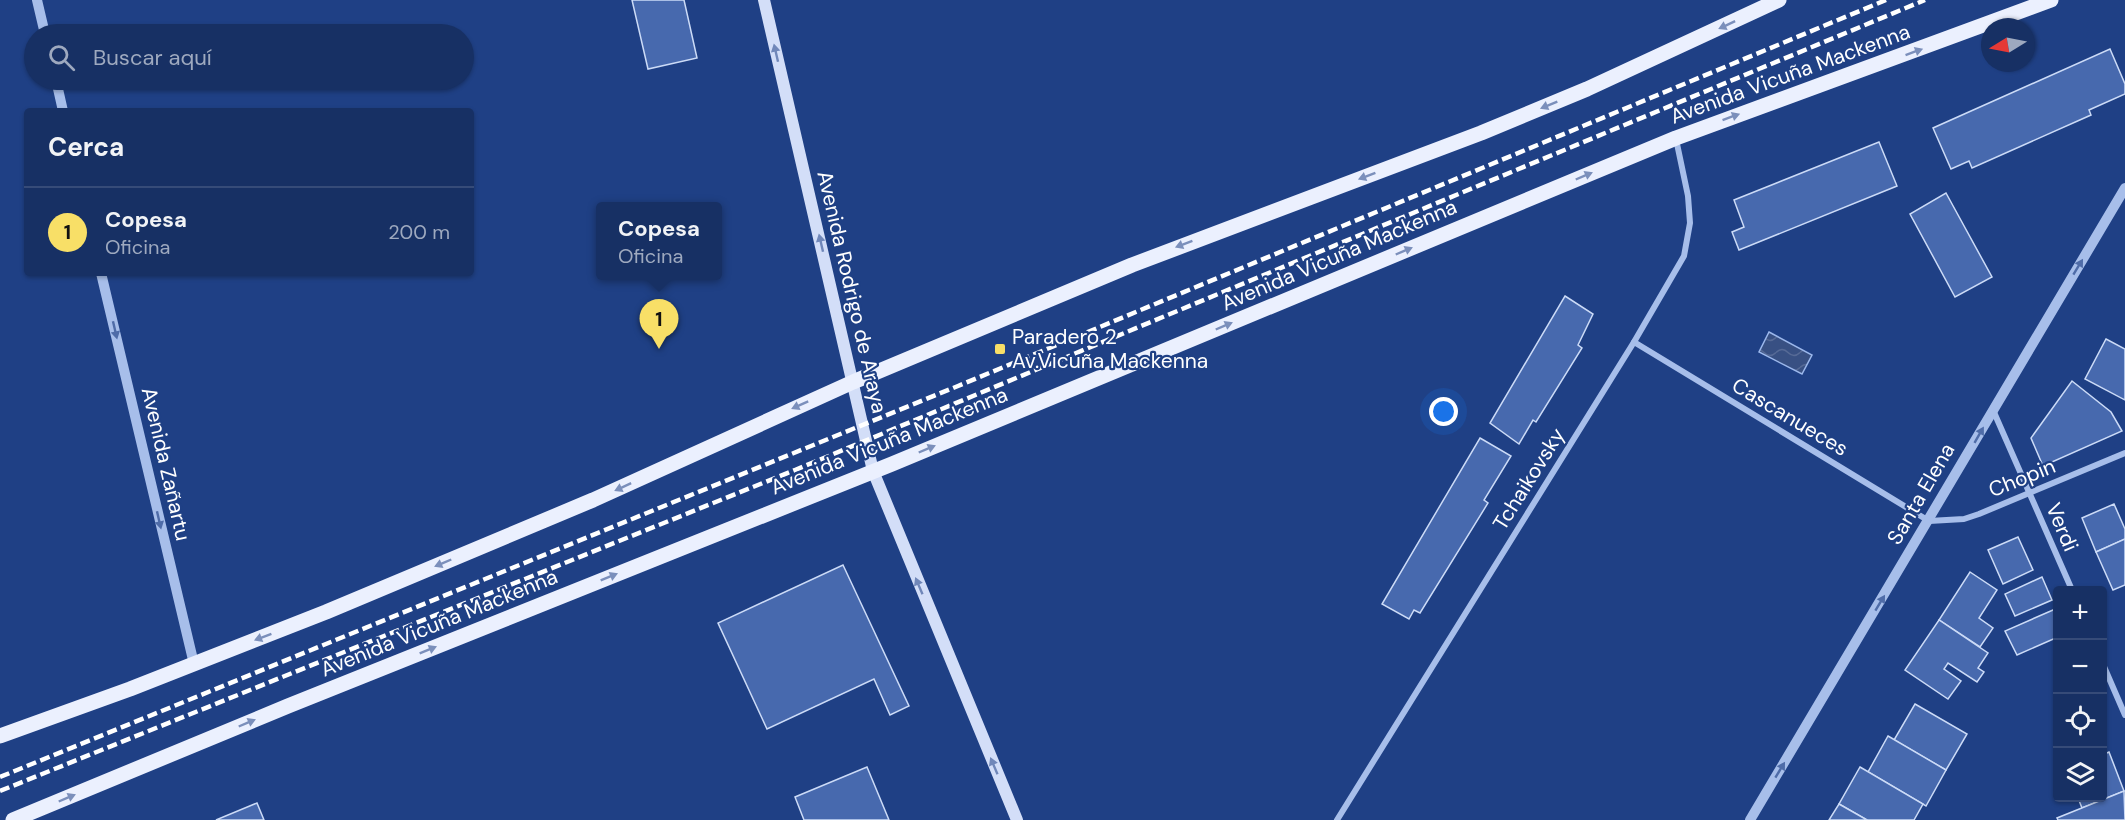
<!DOCTYPE html>
<html lang="es">
<head>
<meta charset="utf-8">
<style>
	body { margin:0; font-family:"DM Sans",sans-serif; background:#243c6d; color:#f1f3f6 }
	.controls { position:absolute; right:18px; bottom:18px; display:grid; overflow:hidden; border-radius:6px; box-shadow:0 2px 4px #0004 }
	.controls button { width:54px; height:54px; display:grid; place-items:center; padding:0; border:0; border-bottom:2px solid #364b78; background:#173064; color:#f1f3f6; font:30px sans-serif }
	.compass { position:absolute; left:1981px; top:18px; width:54px; height:54px; border-radius:50%; background:#173064; box-shadow:0 2px 4px #0004; rotate:260deg }
	.you { position:absolute; left:1444px; top:412px; width:21px; height:21px; margin:-15px; border:4px solid #fff; border-radius:50%; background:#1a73e8; box-shadow:0 0 0 9px #1a73e833 }
	.badge { display:grid; place-items:center; width:39px; height:39px; border-radius:50%; background:#f8df67; color:#111; font-size:20px; font-weight:700 }
	.pin { position:absolute; translate:-50% -50px; filter:drop-shadow(0 2px 3px #0008) }
	.pin::after { content:''; position:absolute; top:32px; width:21px; height:18px; background:inherit; clip-path:polygon(0 0,100% 0,50% 100%) }
	.popup { position:absolute; left:596px; top:202px; width:126px; height:78px; box-sizing:border-box; display:grid; place-content:center; border-radius:6px; background:#173064; filter:drop-shadow(0 2px 4px #0005); font-size:20px; white-space:nowrap; color:#9ea9bf }
	.popup b { font-size:22px; color:#f1f3f6 }
	.popup::after { content:''; position:absolute; left:50%; top:100%; margin-left:-12px; border:12px solid transparent; border-top-color:#173064 }
	.list { margin:0; padding:0; list-style:none }
	h2 { display:flex; justify-content:space-between; align-items:center; height:78px; margin:0; padding:0 24px; font-size:26px }
	h2 small { font-size:20px; font-weight:400; color:#9ea9bf }
	.list li { display:grid; grid-template-columns:39px 1fr auto; gap:18px; align-items:center; box-sizing:border-box; height:90px; padding:0 24px; border-top:2px solid #364b78 }
	.list b { display:block; font-size:22px; white-space:nowrap }
	.list p { margin:0; font-size:20px; white-space:nowrap; color:#9ea9bf }
	.list em { font-size:20px; font-style:normal; color:#9ea9bf }
	.icon { flex:none; width:33px; height:33px; fill:none; stroke:currentColor; stroke-width:2; stroke-linecap:round; stroke-linejoin:round }
	.map { position:relative; flex:none; width:2125px; height:820px; overflow:hidden }
	.search { position:absolute; background:#173064; box-shadow:0 2px 4px #0004; left:24px; top:24px; width:450px; height:66px; display:flex; align-items:center; gap:15px; box-sizing:border-box; padding:0 21px; border-radius:33px; color:#9ea9bf; font-size:22px }
	.panel { position:absolute; background:#173064; box-shadow:0 2px 4px #0004; left:24px; top:108px; width:450px; height:168px; border-radius:6px }
	.map>svg:first-child { display:block }
	.water { fill:url(#water-waves); stroke:#9bb7eb; stroke-width:1.5 }
	.building { fill:#4769ae; stroke:#ccdbf7; stroke-width:1.5 }
	.lines { fill:none; stroke-linecap:round; stroke-linejoin:round }
	.minor { stroke:#a7beea; stroke-width:6 }
	.tertiary { stroke:#a7beea; stroke-width:10 }
	.secondary { stroke:#d3def8; stroke-width:12 }
	.primary { stroke:#ebf0fe; stroke-width:15 }
	.rail { stroke:#fff; stroke-width:4.5; stroke-dasharray:10 4.5; stroke-linecap:butt }
	.oneway { fill:#7b8fbb }
	.oneway2 { fill:#7087b9 }
	.oneway3 { fill:#4f6ca8 }
	.poi-dot { fill:#f8df67; stroke:#1f4085; stroke-width:2 }
	.labels { text-anchor:middle; stroke-width:4.5; stroke-linejoin:round; paint-order:stroke }
	.street-label { font-size:21px; fill:#fff; stroke:#1f4085 }
	.poi-label { font-size:21px; fill:#fff; stroke:#1f4085; text-anchor:start }
</style>
</head>
<body>
<div class="map">
<svg width="2125" height="820" viewBox="0 0 2125 820">
	<defs>
		<pattern id="water-waves" width="16" height="10" patternUnits="userSpaceOnUse" patternTransform="scale(1.5)"><rect width="16" height="10" fill="#385083"/><path d="M0 5q4-4 8 0t8 0" fill="none" stroke="#566a96"/></pattern>
	</defs>
	<rect width="100%" height="100%" fill="#1f4085"/>
	<polygon class="water" points="1769,332 1812,355 1802,374 1759,352"/>
	<g class="building">
		<polygon points="632,0 684,0 697,58 648,69"/>
		<polygon points="2110,49 2125,84 2125,94 2089,110 2091,115 1972,168 1969,161 1951,169 1933,128"/>
		<polygon points="1879,142 1897,186 1739,250 1732,232 1744,227 1734,200"/>
		<polygon points="1946,193 1992,277 1955,297 1910,214"/>
		<polygon points="1565,296 1593,314 1578,345 1582,348 1536,422 1533,420 1519,444 1490,423"/>
		<polygon points="2106,339 2125,349 2125,400 2085,379"/>
		<polygon points="2072,381 2111,412 2122,431 2043,466 2031,438"/>
		<polygon points="1480,438 1511,456 1484,500 1488,503 1420,613 1414,610 1409,619 1382,604"/>
		<polygon points="2114,504 2125,529 2125,539 2096,552 2082,518"/>
		<polygon points="2018,537 2033,570 2003,584 1988,550"/>
		<polygon points="2125,539 2125,585 2113,590 2096,552"/>
		<polygon points="843,565 909,706 890,715 874,679 767,729 718,623"/>
		<polygon points="1970,572 1997,590 1979,618 1993,628 1980,647 1939,620"/>
		<polygon points="2042,577 2052,600 2015,616 2005,594"/>
		<polygon points="2053,610 2058,619 2058,637 2017,655 2005,631"/>
		<polygon points="1939,620 1988,653 1978,668 1984,672 1977,682 1948,663 1944,669 1961,681 1948,699 1905,670"/>
		<polygon points="1915,704 1967,734 1946,770 1894,740"/>
		<polygon points="1888,736 1946,770 1926,806 1868,772"/>
		<polygon points="2109,752 2124,791 2082,808 2078,798 2102,798 2102,755"/>
		<polygon points="867,767 889,820 804,820 795,797"/>
		<polygon points="1860,767 1923,804 1914,820 1867,820 1839,804"/>
		<polygon points="2124,791 2125,820 2058,820 2057,818"/>
		<polygon points="257,803 264,820 216,820"/>
		<polygon points="1839,804 1867,820 1829,820"/>
	</g>
	<g class="lines">
		<g class="minor">
			<polyline points="1634,342 1929,521 1964,519 1979,514 2125,453"/>
			<polyline points="1993,410 2072,590"/>
			<polyline points="2102,662 2125,715"/>
			<polyline points="1337,820 1634,342 1684,256 1690,223 1688,196 1676,139"/>
		</g>
		<g class="tertiary">
			<polyline points="37,0 45,34"/>
			<polyline points="56,80 63,111"/>
			<polyline points="101,273 194,664"/>
			<polyline points="1750,820 2125,188"/>
		</g>
		<polyline class="secondary" points="764,0 873,471 1017,820"/>
		<g class="primary">
			<polyline points="0,736 130,689 326,612 593,500 853,382 1132,265 1481,133 1587,89 1779,0"/>
			<polyline points="13,820 288,706 892,464 1676,138 2051,0"/>
		</g>
		<g class="rail">
			<polyline points="0,777 958,386 1886,0"/>
			<polyline points="0,791 795,470 1925,0"/>
		</g>
	</g>
	<defs><path id="oneway-solid" d="M-6-.8H1V-3.2L6.5 0L1 3.2V.8H-6Z" transform="scale(1.5)"/></defs>
	<g class="oneway">
		<use href="#oneway-solid" transform="translate(1727 25) rotate(155)"/>
		<use href="#oneway-solid" transform="translate(1914 52) rotate(-20)"/>
		<use href="#oneway-solid" transform="translate(1549 105) rotate(158)"/>
		<use href="#oneway-solid" transform="translate(1731 117) rotate(-20)"/>
		<use href="#oneway-solid" transform="translate(1367 176) rotate(159)"/>
		<use href="#oneway-solid" transform="translate(1584 176) rotate(-23)"/>
		<use href="#oneway-solid" transform="translate(1184 244) rotate(159)"/>
		<use href="#oneway-solid" transform="translate(1404 251) rotate(-23)"/>
		<use href="#oneway-solid" transform="translate(1224 326) rotate(-23)"/>
		<use href="#oneway-solid" transform="translate(800 405) rotate(156)"/>
		<use href="#oneway-solid" transform="translate(927 449) rotate(-23)"/>
		<use href="#oneway-solid" transform="translate(623 487) rotate(155)"/>
		<use href="#oneway-solid" transform="translate(443 563) rotate(157)"/>
		<use href="#oneway-solid" transform="translate(609 577) rotate(-22)"/>
		<use href="#oneway-solid" transform="translate(263 637) rotate(159)"/>
		<use href="#oneway-solid" transform="translate(428 650) rotate(-22)"/>
		<use href="#oneway-solid" transform="translate(247 723) rotate(-23)"/>
		<use href="#oneway-solid" transform="translate(67 798) rotate(-23)"/>
	</g>
	<g class="oneway2">
		<use href="#oneway-solid" transform="translate(776 53) rotate(-103)"/>
		<use href="#oneway-solid" transform="translate(821 243) rotate(-103)"/>
		<use href="#oneway-solid" transform="translate(919 586) rotate(-113)"/>
		<use href="#oneway-solid" transform="translate(994 766) rotate(-113)"/>
	</g>
	<g class="oneway3">
		<use href="#oneway-solid" transform="translate(2078 267) rotate(-59)"/>
		<use href="#oneway-solid" transform="translate(115 330) rotate(77)"/>
		<use href="#oneway-solid" transform="translate(1979 435) rotate(-60)"/>
		<use href="#oneway-solid" transform="translate(159 520) rotate(77)"/>
		<use href="#oneway-solid" transform="translate(1880 603) rotate(-59)"/>
		<use href="#oneway-solid" transform="translate(1780 770) rotate(-59)"/>
	</g>
	<rect class="poi-dot" x="994" y="343" width="12" height="12" rx="3"/>
	<g class="labels">
		<g class="street-label">
			<text transform="translate(1790 74) rotate(-20)" y="7">Avenida Vicuña Mackenna</text>
			<text transform="translate(1339 255) rotate(-23)" y="7">Avenida Vicuña Mackenna</text>
			<text transform="translate(852 292) rotate(77)" y="7">Avenida Rodrigo de Araya</text>
			<text transform="translate(1790 417) rotate(31)" y="7">Cascanueces</text>
			<text transform="translate(889 441) rotate(-22)" y="7">Avenida Vicuña Mackenna</text>
			<text transform="translate(166 464) rotate(77)" y="7">Avenida Zañartu</text>
			<text transform="translate(2022 478) rotate(-22)" y="7">Chopin</text>
			<text transform="translate(1529 479) rotate(-58)" y="7">Tchaikovsky</text>
			<text transform="translate(1921 494) rotate(-60)" y="7">Santa Elena</text>
			<text transform="translate(2062 527) rotate(67)" y="7">Verdi</text>
			<text transform="translate(439 623) rotate(-22)" y="7">Avenida Vicuña Mackenna</text>
		</g>
		<g class="poi-label">
			<text x="1012" y="344">Paradero 2<tspan x="1012" dy="24">Av.Vicuña Mackenna</tspan></text>
		</g>
	</g>
</svg>
<div class="controls">
<button>+</button>
<button>−</button>
<button><svg class="icon" aria-label="locate" viewBox="0 0 24 24"><circle cx="12" cy="12" r="6"/><path d="M12 2v4M12 18v4M2 12h4M18 12h4"/></svg></button>
<button><svg class="icon" aria-label="layers" viewBox="0 0 24 24"><path d="M12 4l9 5-9 5-9-5zM3 14l9 5 9-5"/></svg></button>
</div>
<svg class="compass" viewBox="-18 -18 36 36"><path d="M0-13l5 13h-10z" fill="#e53935"/><path d="M0 13l5-13h-10z" fill="#9ea9bf"/></svg>
<div class="you"></div>
<div class="pin badge" style="left:659px;top:349px">1</div>
<div class="popup"><b>Copesa</b>Oficina</div>
<div class="search"><svg class="icon" aria-label="search" viewBox="0 0 24 24"><circle cx="10" cy="10" r="6"/><path d="M15 15l6 6"/></svg>Buscar aquí</div>
<section class="panel">
<h2>Cerca<small></small></h2>
<ul class="list">
<li><span class="badge">1</span><div><b>Copesa</b><p>Oficina</p></div><em>200 m</em></li>
</ul>
</section>
</div>
</body>
</html>
